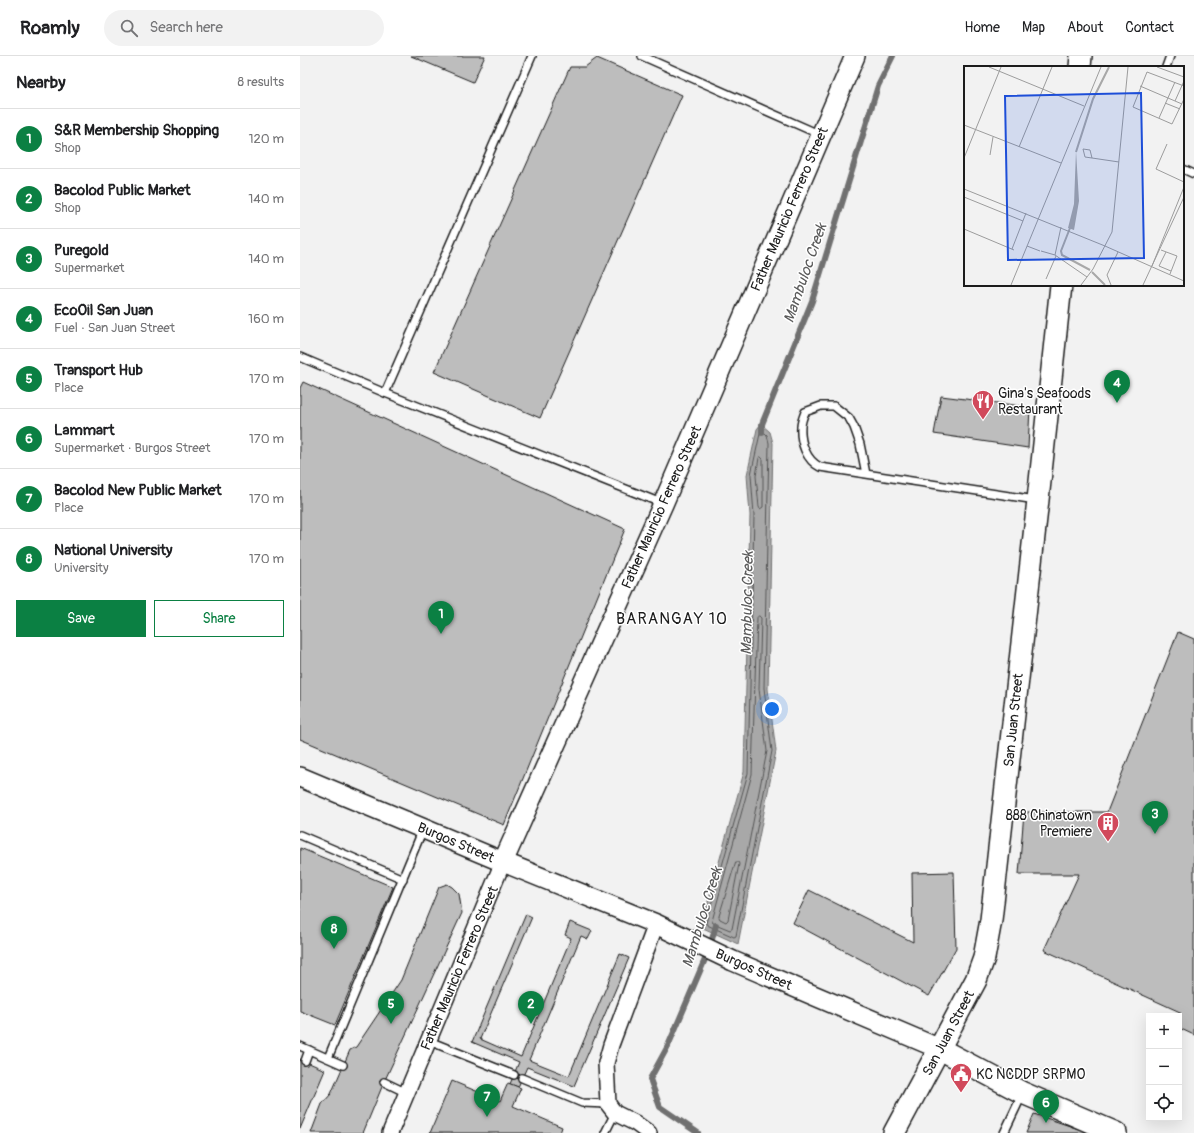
<!DOCTYPE html>
<html lang="en">
<head>
<meta charset="utf-8">
<style>
	body { margin:0; font-family:Pangolin,sans-serif; background:#f2f2f2; color:#202124 }
	.controls { position:absolute; right:12px; bottom:12px; display:grid; overflow:hidden; border-radius:0px; box-shadow:0 4px 16px #0002 }
	.controls button { width:36px; height:36px; display:grid; place-items:center; padding:0; border:0; border-bottom:1px solid #e0e0e0; background:#fff; color:#202124; font:20px sans-serif }
	.you { position:absolute; left:472px; top:653px; width:14px; height:14px; margin:-10px; border:3px solid #fff; border-radius:50%; background:#1a73e8; box-shadow:0 0 0 6px #1a73e833 }
	.badge { display:grid; place-items:center; width:26px; height:26px; border-radius:50%; background:#0b8043; color:#fff; font-size:13px; font-weight:700 }
	.pin { position:absolute; translate:-50% -33px; filter:drop-shadow(0 1px 2px #0008) }
	.pin::after { content:''; position:absolute; top:21px; width:14px; height:12px; background:inherit; clip-path:polygon(0 0,100% 0,50% 100%) }
	.list { margin:0; padding:0; list-style:none }
	h2 { display:flex; justify-content:space-between; align-items:center; height:52px; margin:0; padding:0 16px; font-size:17px }
	h2 small { font-size:13px; font-weight:400; color:#757577 }
	.list li { display:grid; grid-template-columns:26px 1fr auto; gap:12px; align-items:center; box-sizing:border-box; height:60px; padding:0 16px; border-top:1px solid #e0e0e0 }
	.list b { display:block; font-size:15px; white-space:nowrap }
	.list p { margin:0; font-size:13px; white-space:nowrap; color:#757577 }
	.list em { font-size:13px; font-style:normal; color:#757577 }
	.actions { display:flex; gap:8px; padding:12px 16px }
	.actions a { flex:1; padding:9px 0; border:1px solid #0b8043; border-radius:0px; text-align:center; font-size:14px; color:#0b8043 }
	.actions .main { background:#0b8043; color:#fff }
	.icon { flex:none; width:22px; height:22px; fill:none; stroke:currentColor; stroke-width:2; stroke-linecap:round; stroke-linejoin:round }
	.map { position:relative; flex:none; width:894px; height:1077px; overflow:hidden }
	header { display:flex; align-items:center; gap:24px; box-sizing:border-box; height:56px; padding:0 20px; background:#fff; border-bottom:1px solid #e0e0e0 }
	header strong { font-size:19px }
	nav { display:flex; gap:22px; margin-inline-start:auto; font-size:14px }
	.search { width:280px; height:36px; background:#f2f2f2; display:flex; align-items:center; gap:10px; box-sizing:border-box; padding:0 14px; border-radius:22px; color:#757577; font-size:15px }
	main { display:flex }
	aside { flex:1; background:#fff }
	.map>svg:first-child { display:block }
	.water { fill:#a8a8a8; stroke:#707070 }
	.lines { fill:none; stroke-linecap:round; stroke-linejoin:round }
	.shore { stroke:#545454; stroke-width:1 }
	.stream { stroke:#707070; stroke-width:6 }
	.building { fill:#bdbdbd; stroke:#1c1c1c }
	.service-casing { stroke:#1c1c1c; stroke-width:10 }
	.minor-casing { stroke:#1c1c1c; stroke-width:18 }
	.tertiary-casing { stroke:#1c1c1c; stroke-width:22 }
	.secondary-casing { stroke:#1c1c1c; stroke-width:24 }
	.service { stroke:#fff; stroke-width:7 }
	.minor { stroke:#fff; stroke-width:15 }
	.tertiary { stroke:#fff; stroke-width:19 }
	.secondary { stroke:#fff; stroke-width:21 }
	.labels { text-anchor:middle; stroke-width:3; stroke-linejoin:round; paint-order:stroke }
	.street-label { font-size:14px; fill:#1c1c1c; stroke:#fff }
	.poi-label { font-size:14px; fill:#1c1c1c; stroke:#fff; text-anchor:start }
	.water-label { font-size:15px; font-style:italic; fill:#5b5b5b; stroke:#fff }
	.quarter-label { font-size:16px; letter-spacing:1px; fill:#1c1c1c; stroke:#fff }
	.inset-river { fill:none; stroke:#a8a8a8; stroke-width:2 }
	.inset-road { fill:none; stroke:#9c9c9c; stroke-width:1 }
	.view { fill:#1d4ed8; fill-opacity:0.15; stroke:#1d4ed8; stroke-width:2 }
	.inset-edge { fill:none; stroke:#1c1c1c; stroke-width:2 }
</style>
</head>
<body>
<header>
<strong>Roamly</strong>
<div class="search"><svg class="icon" aria-label="search" viewBox="0 0 24 24"><circle cx="10" cy="10" r="6"/><path d="M15 15l6 6"/></svg>Search here</div>
<nav><a>Home</a><a>Map</a><a>About</a><a>Contact</a></nav>
</header>
<main>
<aside>
<h2>Nearby<small>8 results</small></h2>
<ul class="list">
<li><span class="badge">1</span><div><b>S&amp;R Membership Shopping</b><p>Shop</p></div><em>120 m</em></li>
<li><span class="badge">2</span><div><b>Bacolod Public Market</b><p>Shop</p></div><em>140 m</em></li>
<li><span class="badge">3</span><div><b>Puregold</b><p>Supermarket</p></div><em>140 m</em></li>
<li><span class="badge">4</span><div><b>EcoOil San Juan</b><p>Fuel · San Juan Street</p></div><em>160 m</em></li>
<li><span class="badge">5</span><div><b>Transport Hub</b><p>Place</p></div><em>170 m</em></li>
<li><span class="badge">6</span><div><b>Lammart</b><p>Supermarket · Burgos Street</p></div><em>170 m</em></li>
<li><span class="badge">7</span><div><b>Bacolod New Public Market</b><p>Place</p></div><em>170 m</em></li>
<li><span class="badge">8</span><div><b>National University</b><p>University</p></div><em>170 m</em></li>
</ul>
<div class="actions"><a class="main">Save</a><a>Share</a></div>
</aside>
<div class="map">
<svg width="894" height="1077" viewBox="0 0 894 1077">
	<rect width="100%" height="100%" fill="#f2f2f2"/>
	<filter id="ink" filterUnits="userSpaceOnUse"><feTurbulence type="fractalNoise" baseFrequency=".025" numOctaves="2"/><feDisplacementMap in="SourceGraphic" scale="8" xChannelSelector="R" yChannelSelector="G"/><feConvolveMatrix kernelMatrix="1 2 1 2 8 2 1 2 1" color-interpolation-filters="sRGB"/></filter>
	<g filter="url(#ink)">
		<polygon class="water" points="461,368 470,376 473,387 468,633 476,695 438,888 401,871 444,716 450,459 447,419 457,373"/>
		<g class="lines">
			<g class="shore">
				<polygon points="461,375 463,375 467,379 469,387 464,632 472,695 436,880 434,881 407,869 406,867 448,717 454,459 451,419"/>
				<polygon points="461,401 463,403 463,451 460,453 459,451 456,420 459,402"/>
				<polygon points="459,560 461,562 459,633 467,695 432,873 430,874 413,867 412,865 452,718 457,562"/>
				<polygon points="436,806 438,806 439,808 428,864 426,866 420,863 419,861"/>
			</g>
			<g class="stream">
				<polyline points="462,377 462,368 512,245 578,30 593,0"/>
				<polyline points="398,1077 360,1051 350,1023 368,990 409,894 416,869"/>
			</g>
		</g>
		<g class="building">
			<polygon points="111,0 185,0 173,26"/>
			<polygon points="297,2 382,39 240,362 134,316 270,11 285,11"/>
			<polygon points="3,326 325,473 204,769 0,683 0,332"/>
			<polygon points="641,340 730,351 728,392 634,378"/>
			<polygon points="878,576 894,583 894,979 879,972 879,960 880,956 744,894 779,818 719,818 724,756 807,756"/>
			<polygon points="0,792 93,831 35,969 0,955"/>
			<polygon points="654,816 656,892 629,940 493,867 509,834 613,886 612,817"/>
			<polygon points="147,828 152,831 159,838 162,857 84,1026 63,1077 11,1077 22,1048 31,1038 50,994 56,991 101,924 139,831"/>
			<polygon points="226,858 232,861 180,983 221,1001 271,882 265,879 270,866 292,875 288,883 281,880 229,1004 269,1020 320,898 329,902 274,1030 227,1011 218,1031 210,1028 219,1006 172,986"/>
			<polygon points="0,1003 25,1014 0,1073"/>
			<polygon points="152,1025 200,1045 208,1027 221,1032 213,1050 262,1071 260,1077 130,1077"/>
			<polygon points="734,1058 791,1077 726,1077"/>
		</g>
		<g class="lines">
			<g class="service-casing">
				<g id="service">
					<polyline points="342,0 521,79"/>
					<polyline points="866,11 870,0"/>
					<polyline points="883,113 894,118"/>
					<polyline points="0,301 85,337 361,447"/>
					<polyline points="85,337 232,0"/>
					<path d="M566,418l-6,-30 -6,-17 -5,-9 -15,-12h-13l-16,6c-2,5 -4,10 -4,15 -1,15 5,33 19,40l216,33"/>
					<polyline points="0,779 103,823"/>
					<polyline points="129,985 214,1019"/>
					<polyline points="0,990 43,1009"/>
					<polyline points="28,1002 123,773"/>
					<polyline points="5,1005 9,994"/>
					<polyline points="222,1022 282,1047 308,1048"/>
					<polyline points="84,1026 107,1037"/>
					<polyline points="305,1077 315,1057"/>
					<polyline points="704,1077 722,1039"/>
				</g>
			</g>
			<g class="minor-casing">
				<g id="minor">
					<polyline points="90,1077 203,806"/>
					<polyline points="349,1077 335,1067 315,1057 308,1048 306,1007 311,989 356,868"/>
				</g>
			</g>
			<g class="tertiary-casing">
				<g id="tertiary">
					<polyline points="0,721 203,806 356,868 433,905 640,993"/>
					<polyline points="203,806 363,448 555,0"/>
				</g>
			</g>
			<g class="secondary-casing">
				<g id="secondary">
					<polyline points="780,11 781,0"/>
					<polyline points="640,993 723,1037 816,1077"/>
					<polyline points="594,1077 676,924 684,902 691,864 738,444 761,229"/>
				</g>
			</g>
			<use href="#service" class="service"/>
			<use href="#minor" class="minor"/>
			<use href="#tertiary" class="tertiary"/>
			<use href="#secondary" class="secondary"/>
		</g>
	</g>
	<defs>
		<g id="restaurant-pin" transform="scale(1.15)"><path d="M0 17L-7.5 6A9.5 9.5 0 1 1 7.5 6Z" fill="#d1495b" stroke="#fff"/><path d="M-5-6h1v4h1v-4h1v4h1v-4h1v5L-1.5 .5V6h-2V.5L-5-1ZM5-6V6H3V1.5H1.5Q1.5-4 5-6Z" fill="#fff"/></g>
		<g id="building-pin" transform="scale(1.15)"><path d="M0 17L-7.5 6A9.5 9.5 0 1 1 7.5 6Z" fill="#d1495b" stroke="#fff"/><path d="M-4-6H4V6H1V3H-1V6H-4ZM-2.5-4.3h1.7v1.8h-1.7ZM.8-4.3h1.7v1.8H.8ZM-2.5-1h1.7V.8h-1.7ZM.8-1h1.7V.8H.8Z" fill="#fff"/></g>
		<g id="civic-pin" transform="scale(1.15)"><path d="M0 17L-7.5 6A9.5 9.5 0 1 1 7.5 6Z" fill="#d1495b" stroke="#fff"/><path d="M-.6-6.5H3V-4.5H.6V-3L4-1V1h2V6H-6V1h2V-1L-.6-3ZM-1.2 2.5V6h2.4V2.5Z" fill="#fff"/></g>
	</defs>
	<g fill-rule="evenodd">
		<use href="#restaurant-pin" x="683" y="345"/>
		<use href="#building-pin" x="808" y="767"/>
		<use href="#civic-pin" x="661" y="1018"/>
	</g>
	<g class="labels">
		<g class="street-label">
			<text transform="translate(489 153) rotate(-67)" y="5">Father Mauricio Ferrero Street</text>
			<text transform="translate(361 451) rotate(-66)" y="5">Father Mauricio Ferrero Street</text>
			<text transform="translate(713 664) rotate(-84)" y="5">San Juan Street</text>
			<text transform="translate(156 786) rotate(23)" y="5">Burgos Street</text>
			<text transform="translate(159 912) rotate(-67)" y="5">Father Mauricio Ferrero Street</text>
			<text transform="translate(454 913) rotate(24)" y="5">Burgos Street</text>
			<text transform="translate(648 977) rotate(-62)" y="5">San Juan Street</text>
		</g>
		<g class="poi-label">
			<text x="698" y="342">Gina's Seafoods<tspan x="698" dy="16">Restaurant</tspan></text>
			<text x="792" y="764" text-anchor="end">888 Chinatown<tspan x="792" dy="16">Premiere</tspan></text>
			<text x="676" y="1023">KC NCDDP SRPMO</text>
		</g>
		<g class="water-label">
			<text transform="translate(505 217) rotate(-71)" y="5">Mambuloc Creek</text>
			<text transform="translate(447 547) rotate(-89)" y="5">Mambuloc Creek</text>
			<text transform="translate(402 861) rotate(-73)" y="5">Mambuloc Creek</text>
		</g>
		<g class="quarter-label">
			<text x="372" y="568">BARANGAY 10</text>
		</g>
	</g>
	<g transform="translate(664 10)">
		<rect width="220" height="220" fill="#f2f2f2"/>
		<path d="M112,85l3,50 -5,29 -6,-2 6,-24z" fill="#a8a8a8"/>
		<path class="inset-river" d="M112,86l17,-53 16,-32M106,162l-9,23 1,4 28,15M128,206l13,13"/>
		<path class="inset-road" d="M25,1l95,39M193,1l27,10M176,20l42,18M220,20l-37,-14 -14,35 39,17 12,-25M211,35l9,-20M201,37l15,6M195,52l16,-36M0,59l97,38M203,78l-11,25 28,13M55,81l33,-80M26,89l3,-18M0,92l37,-91M128,92l-2,-8 -7,-1 2,8 7,1 27,4M0,123l141,57M0,131l59,24M0,163l50,21M63,180l13,5M141,180l79,35M48,183l14,-36M197,184l16,6 -7,18M77,185l14,4 32,22M202,186l-7,14 12,5M91,189l6,-28M188,200l32,-79M82,213l10,-23M47,219l90,-218M117,219l12,-16 19,-37 16,-165M147,219l-4,-10 11,-23M179,219l41,-88"/>
		<path class="view" d="M177,27l3,165 -136,2 -3,-164z"/>
		<rect width="220" height="220" class="inset-edge"/>
	</g>
</svg>
<div class="controls">
<button>+</button>
<button>−</button>
<button><svg class="icon" aria-label="locate" viewBox="0 0 24 24"><circle cx="12" cy="12" r="6"/><path d="M12 2v4M12 18v4M2 12h4M18 12h4"/></svg></button>
</div>
<div class="you"></div>
<div class="pin badge" style="left:141px;top:578px">1</div>
<div class="pin badge" style="left:231px;top:968px">2</div>
<div class="pin badge" style="left:855px;top:778px">3</div>
<div class="pin badge" style="left:817px;top:347px">4</div>
<div class="pin badge" style="left:91px;top:968px">5</div>
<div class="pin badge" style="left:746px;top:1067px">6</div>
<div class="pin badge" style="left:187px;top:1061px">7</div>
<div class="pin badge" style="left:34px;top:893px">8</div>
</div>
</main>
</body>
</html>
